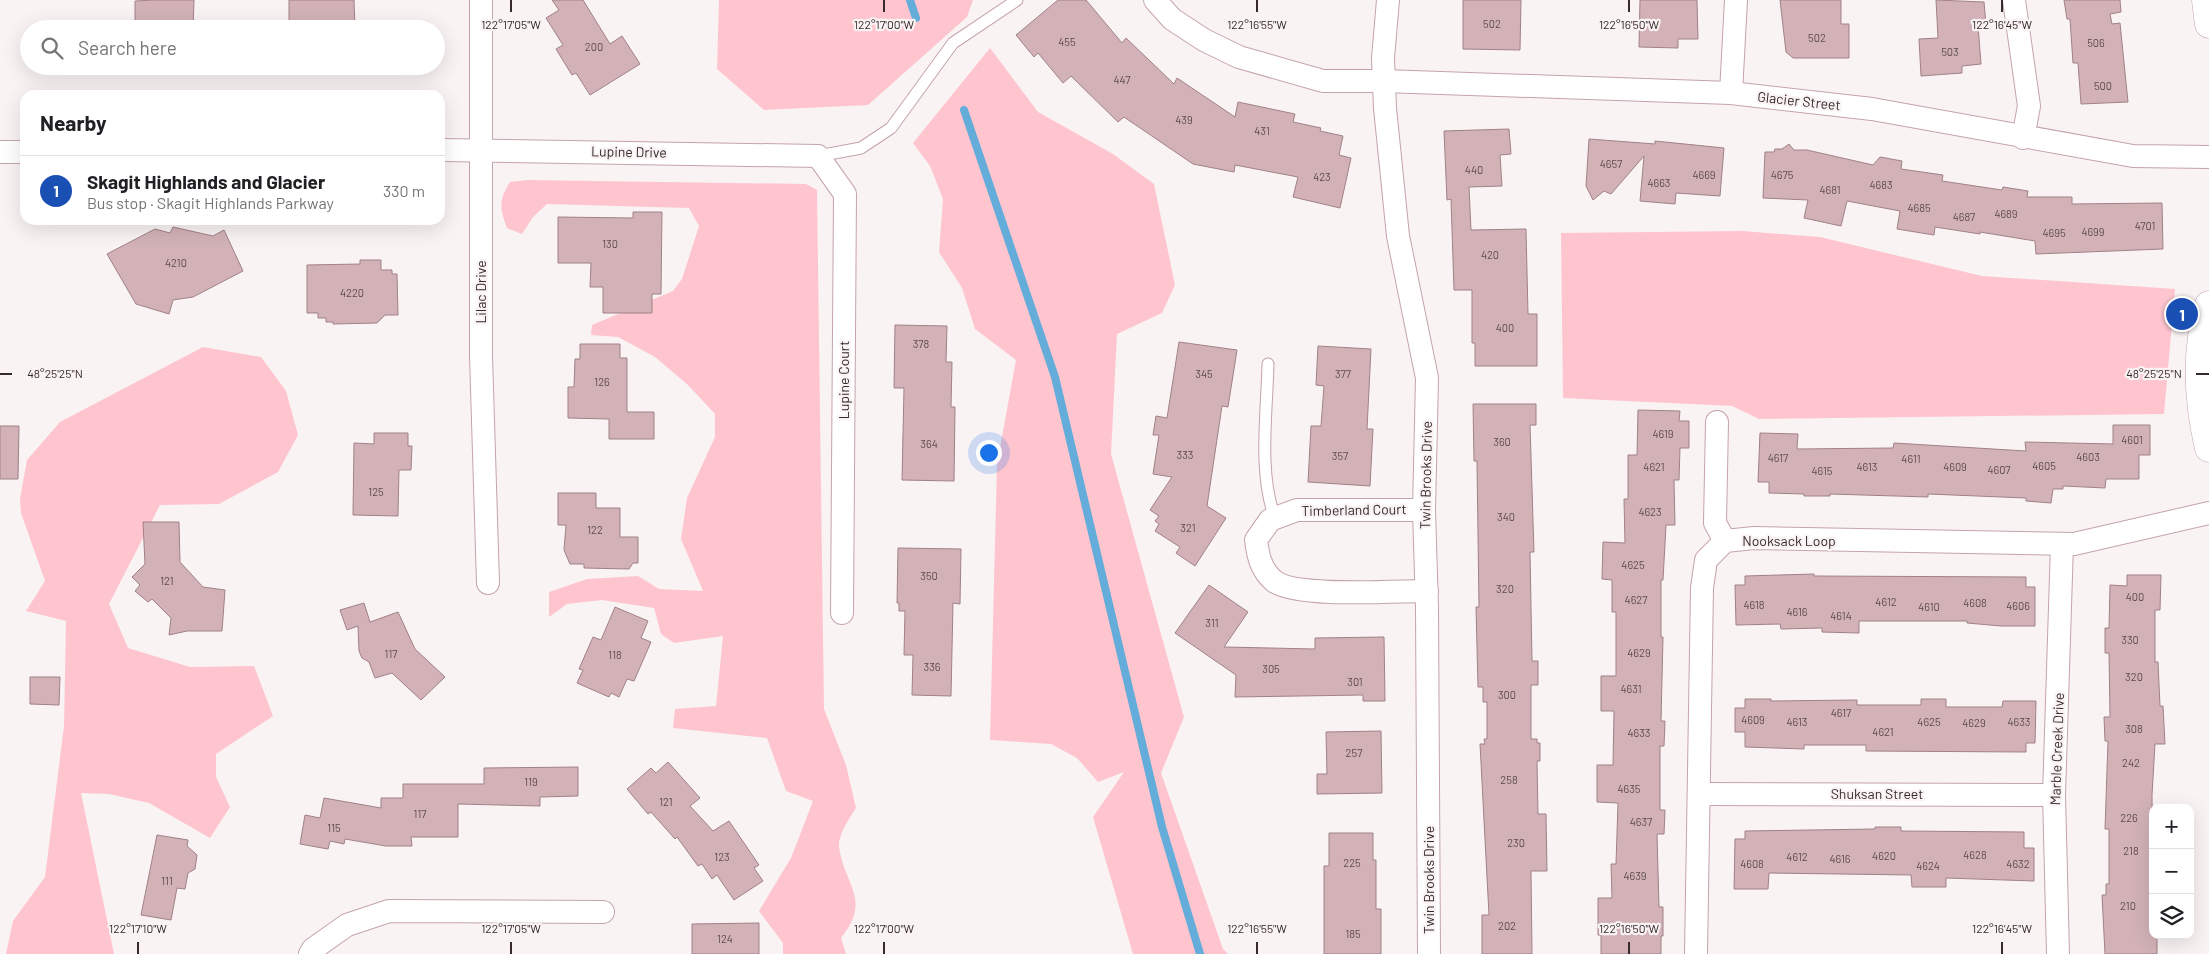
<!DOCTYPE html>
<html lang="en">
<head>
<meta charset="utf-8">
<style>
	body { margin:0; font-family:Barlow,sans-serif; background:#f6f6f6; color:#202124 }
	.controls { position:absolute; right:15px; bottom:15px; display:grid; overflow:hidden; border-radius:10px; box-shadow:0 5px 20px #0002 }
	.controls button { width:45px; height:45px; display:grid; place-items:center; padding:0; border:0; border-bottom:1px solid #e0e0e0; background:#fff; color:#202124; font:25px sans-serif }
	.you { position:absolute; left:988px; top:452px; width:18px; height:18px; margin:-12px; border:4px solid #fff; border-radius:50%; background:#1a73e8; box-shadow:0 0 0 8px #1a73e833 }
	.badge { display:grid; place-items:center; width:32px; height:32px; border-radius:50%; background:#1a75a3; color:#fff; font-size:16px; font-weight:700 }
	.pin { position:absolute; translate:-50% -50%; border:2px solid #fff; box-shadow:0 1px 5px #0006 }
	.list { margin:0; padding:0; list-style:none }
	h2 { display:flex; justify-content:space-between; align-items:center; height:65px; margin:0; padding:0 20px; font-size:21px }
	h2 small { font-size:16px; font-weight:400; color:#757577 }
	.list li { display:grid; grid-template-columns:32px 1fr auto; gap:15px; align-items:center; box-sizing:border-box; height:70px; padding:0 20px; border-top:1px solid #e0e0e0 }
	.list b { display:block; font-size:19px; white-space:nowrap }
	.list p { margin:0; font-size:16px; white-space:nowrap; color:#757577 }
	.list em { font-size:16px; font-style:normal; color:#757577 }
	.icon { flex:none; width:28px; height:28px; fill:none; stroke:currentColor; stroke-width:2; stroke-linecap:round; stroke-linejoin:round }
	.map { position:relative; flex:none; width:2209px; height:954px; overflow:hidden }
	.search { position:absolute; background:#fff; box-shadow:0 5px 20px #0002; left:20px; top:20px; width:425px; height:55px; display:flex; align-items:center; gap:12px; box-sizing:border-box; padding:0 18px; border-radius:28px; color:#757577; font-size:19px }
	.panel { position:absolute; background:#fff; box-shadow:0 5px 20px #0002; left:20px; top:90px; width:425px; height:135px; border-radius:15px }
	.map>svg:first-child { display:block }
	.green { fill:#fec5cf }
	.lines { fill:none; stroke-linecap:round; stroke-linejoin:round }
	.stream { stroke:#64acd9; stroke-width:8 }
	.building { fill:#d2b2b7; stroke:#a08186 }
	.lane-casing { stroke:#c4a4a9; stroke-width:13 }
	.street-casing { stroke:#c4a4a9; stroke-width:24 }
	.secondary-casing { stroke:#c4a4a9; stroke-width:29 }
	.lane { stroke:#fff; stroke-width:11 }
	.street { stroke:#fff; stroke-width:22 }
	.secondary { stroke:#fff; stroke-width:28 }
	.ticks { fill:none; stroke:#372a2c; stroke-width:2 }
	.labels { text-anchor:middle; stroke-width:4.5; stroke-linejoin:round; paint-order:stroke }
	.number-label { font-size:11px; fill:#5e4c4f }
	.street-label { font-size:14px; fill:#372a2c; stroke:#faf3f4 }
	.ticks-label { font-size:12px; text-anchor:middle; fill:#372a2c; stroke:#faf3f4; stroke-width:4.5; stroke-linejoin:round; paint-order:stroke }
</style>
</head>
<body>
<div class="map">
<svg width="2209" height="954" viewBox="0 0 2209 954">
	<rect width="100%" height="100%" fill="#faf3f4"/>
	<g class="green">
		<polygon points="719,0 973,0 967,17 868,105 764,110 717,69"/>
		<polygon points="990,48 1038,112 1113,154 1154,184 1175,285 1162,313 1117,334 1111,454 1184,717 1161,773 1223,949 1228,954 1133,954 1093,817 1124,772 1098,782 1077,758 1051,744 990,740 997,464 1016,360 975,329 962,288 939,252 943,199 930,166 913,143"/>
		<path d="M528,180l278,4 11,6 7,519 22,56 10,43c-6,10 -18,26 -17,39 6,40 33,52 2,91l5,16h-63v-11l-24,-32 32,-53 22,-57 -27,-10 -19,-53 -94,-10 2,-19 41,-3 7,-70 -49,7 -13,-9 -7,-26 -52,-8 -35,4 -18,13v-25l38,-13 51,-3 21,13 44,2 -22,-52 6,-41 28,-61v-23l-27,-29 -33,-28 -37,-20 -27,-2 1,-10 81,-34 9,-12 17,-53 -10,-18 -142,-4 -14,13 -11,17 -15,-6c-7,-19 -9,-27 3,-46z"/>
		<polygon points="1743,231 1820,237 1982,276 2175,289 2164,414 1759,419 1732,406 1563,398 1561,233"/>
		<polygon points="203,347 261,357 286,391 298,435 278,472 219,504 160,505 109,604 128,648 190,667 254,666 273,716 216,754 216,777 230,807 210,838 149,803 109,794 81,793 114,954 6,954 13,921 45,877 64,726 66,621 26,611 45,581 21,513 20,499 27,460 60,422"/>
	</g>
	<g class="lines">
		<g class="stream">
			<polyline points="910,0 916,18"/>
			<polyline points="964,110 1055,377 1162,827 1200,954"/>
		</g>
	</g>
	<g class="building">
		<polygon points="154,0 194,0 193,29 135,29 135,1"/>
		<polygon points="289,0 354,0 355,29 289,29"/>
		<polygon points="552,0 583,0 610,44 622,36 640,64 590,95 576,73 572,75 556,49 563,45 546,18 559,10"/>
		<polygon points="1058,0 1086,0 1122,43 1126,38 1174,84 1177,78 1235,117 1238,102 1295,114 1293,122 1321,128 1320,131 1343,136 1339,155 1351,158 1340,208 1293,197 1298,177 1235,165 1234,172 1193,164 1124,117 1118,122 1071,76 1063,83 1038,53 1034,57 1016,35"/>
		<polygon points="1463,0 1521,0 1520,50 1463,49"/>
		<polygon points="1640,0 1697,0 1698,39 1678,39 1678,48 1639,47"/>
		<polygon points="1780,0 1841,0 1841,24 1849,24 1849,58 1793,58 1786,52"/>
		<polygon points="1936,0 1984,2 1986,25 1978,25 1981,64 1962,66 1962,73 1921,76 1919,39 1938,38"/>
		<polygon points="2064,0 2120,0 2121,12 2110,14 2112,24 2120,23 2128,102 2081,104 2078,63 2073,63 2070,19 2067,19"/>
		<polygon points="1509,129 1511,154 1500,155 1502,186 1469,187 1471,230 1526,229 1528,314 1537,314 1537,366 1475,366 1475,343 1472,343 1472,290 1454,290 1451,199 1447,200 1444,131"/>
		<polygon points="1589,139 1655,144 1655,141 1724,148 1720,196 1676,193 1675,204 1640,201 1644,156 1611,194 1604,191 1593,200 1586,186"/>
		<polygon points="1789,144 1794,150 1807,150 1873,165 1880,157 1902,161 1901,169 1943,175 1942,181 2002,190 2003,187 2028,191 2027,197 2072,197 2072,204 2162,203 2163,249 2036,254 2035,241 1980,232 1980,234 1935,227 1934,235 1897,229 1900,211 1847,201 1841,226 1804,218 1808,200 1763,198 1765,152 1774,152 1775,149 1782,149"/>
		<polygon points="633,212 662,212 661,294 652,294 652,313 603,313 603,287 590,287 591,263 558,263 558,217 633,218"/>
		<polygon points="173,227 213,236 224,230 243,271 193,297 173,300 169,314 136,304 107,254 155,229 170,233"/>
		<polygon points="360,260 381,260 381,270 392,270 392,274 397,274 398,315 385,315 377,323 333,324 333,322 326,322 326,318 318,318 318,313 307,313 307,265 360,264"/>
		<polygon points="895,325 947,326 946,362 952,362 951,407 955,407 954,481 902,480 904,388 894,388"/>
		<polygon points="1179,342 1237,350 1228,407 1222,406 1207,506 1226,518 1195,566 1176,553 1180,547 1155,531 1159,524 1155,521 1159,516 1150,510 1172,477 1153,474 1159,435 1153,435 1156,416 1167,418"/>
		<polygon points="580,344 620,344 620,358 627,358 627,412 654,412 654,439 609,439 609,419 568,418 568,387 574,387 575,359 580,359"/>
		<polygon points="1318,346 1371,349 1367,429 1373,429 1370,486 1308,482 1311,426 1321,426 1324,386 1316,385"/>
		<polygon points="1473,404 1536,404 1536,425 1530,425 1534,552 1530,552 1532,661 1538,661 1538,685 1531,685 1531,739 1537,739 1537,743 1540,743 1540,761 1537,761 1538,814 1546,814 1547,871 1531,871 1532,954 1482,954 1482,915 1489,915 1480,744 1485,744 1484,739 1487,739 1487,702 1483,702 1483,687 1478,687 1476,607 1479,607 1477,461 1474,461"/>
		<polygon points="1638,410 1680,411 1679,421 1689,421 1689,448 1680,448 1679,480 1674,480 1675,525 1666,525 1663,580 1661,580 1661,637 1663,637 1661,721 1665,721 1664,746 1660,746 1660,810 1665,810 1664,834 1657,834 1659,907 1663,907 1663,936 1661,936 1661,954 1601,954 1601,935 1598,935 1598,898 1612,898 1611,864 1616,864 1618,803 1597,802 1597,765 1613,765 1614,711 1601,711 1601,676 1616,676 1616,612 1612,612 1612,580 1602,579 1603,542 1625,543 1624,499 1628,499 1628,455 1637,455"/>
		<polygon points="2113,425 2150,425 2150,455 2139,455 2139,479 2106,479 2105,488 2063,486 2063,489 2053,489 2051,503 2026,501 2026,498 1928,494 1928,497 1830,494 1830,496 1804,496 1804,494 1769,493 1769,482 1758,482 1760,433 1798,434 1797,449 1893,448 1894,443 2026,451 2025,442 2113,444"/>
		<polygon points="0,426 19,426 18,479 0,479"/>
		<polygon points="374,433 408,433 408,446 412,446 411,470 399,470 398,516 353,515 354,443 374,444"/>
		<polygon points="558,493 596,493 596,508 620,508 620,537 638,537 638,563 633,563 629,569 584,568 584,564 570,564 564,550 566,525 558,525"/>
		<polygon points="143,522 179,522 180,562 203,587 225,590 222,631 187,631 169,635 171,618 152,599 148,602 135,591 140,585 132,577 145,564"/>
		<polygon points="898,548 961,549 960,604 953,603 951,696 912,695 913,655 904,655 905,611 899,611 899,603 897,603"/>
		<polygon points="1814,574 1814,576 2026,577 2026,587 2035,587 2035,626 2001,626 1967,623 1967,621 1859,621 1859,633 1822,632 1822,628 1781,629 1780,624 1736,625 1735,585 1745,585 1745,576"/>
		<polygon points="2127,575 2161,575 2160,610 2155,610 2155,662 2158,662 2160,706 2163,706 2165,744 2155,744 2152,795 2153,935 2157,935 2157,954 2105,954 2102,895 2106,895 2106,884 2109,884 2109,829 2105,829 2108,741 2105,741 2104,717 2110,717 2109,653 2105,653 2105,628 2109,628 2110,585 2127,586"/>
		<polygon points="1209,585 1248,612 1224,647 1315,649 1315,638 1384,637 1385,701 1363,701 1363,695 1235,697 1236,675 1175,633"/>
		<polygon points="364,603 370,622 398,612 415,649 445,677 421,700 392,673 375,678 369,662 362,658 359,651 358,626 347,630 340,610"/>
		<polygon points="615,607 648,621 641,638 651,642 634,681 627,679 619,697 611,693 609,697 577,683 583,670 579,669 593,637 601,640"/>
		<polygon points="30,677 60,677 59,705 30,704"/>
		<polygon points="1745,699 1771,699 1771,701 1857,700 1857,705 1921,705 1921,699 1946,699 1946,707 2002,707 2003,701 2036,701 2035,743 2026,743 2026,752 1866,751 1866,745 1804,745 1804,749 1745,747 1745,732 1735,732 1735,708 1745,708"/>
		<polygon points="1381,731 1382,793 1317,794 1317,774 1327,774 1326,732"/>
		<polygon points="668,762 700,798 690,806 713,831 729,821 759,865 754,868 763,881 734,900 717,875 712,879 702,864 698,866 677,837 675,839 651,812 648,814 627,789 651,768 656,773"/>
		<polygon points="578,767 578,796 540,797 540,806 458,804 458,837 411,837 412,846 386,846 345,839 344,844 330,841 328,849 300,844 305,815 320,818 324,798 381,808 381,798 403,798 403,784 484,784 484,768"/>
		<polygon points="1875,827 1901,827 1901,831 2024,832 2024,848 2034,848 2034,881 1946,878 1946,887 1912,887 1911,875 1769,873 1768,889 1734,889 1735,839 1745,839 1745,831 1875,829"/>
		<polygon points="1329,833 1373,833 1373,860 1376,860 1376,909 1381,909 1381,954 1324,954 1324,866 1329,866"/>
		<polygon points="157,835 188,840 187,846 197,855 195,869 188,873 185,889 177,888 171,920 141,915"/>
		<polygon points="759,923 759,954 692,954 692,924"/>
	</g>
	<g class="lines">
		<g class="lane-casing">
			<g id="lane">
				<polyline points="818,156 861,148 891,128 953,43 1017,0"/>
				<path d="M1268,364c-1,48 -10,109 7,154"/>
			</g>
		</g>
		<g class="street-casing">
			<g id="street">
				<polyline points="481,0 481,356 488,583"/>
				<polyline points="1155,0 1172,19 1204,40 1239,57 1323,81 1384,81 1731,93 1872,109 2133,156 2209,157"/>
				<polyline points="1388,0 1383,58 1385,108 1398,236 1427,378 1424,510 1427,608 1429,954"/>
				<polyline points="2014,0 2029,106 2023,138"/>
				<polyline points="1731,93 1736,0"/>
				<polyline points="440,150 818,156 845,194 842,613"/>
				<polyline points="0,152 25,152"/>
				<polyline points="1717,422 1715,523 1725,541"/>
				<path d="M1424,510h-127l-27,10 -14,20c2,16 5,30 18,41 21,17 122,10 153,10"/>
				<polyline points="1699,794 2054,795"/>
				<polyline points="310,954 313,949 347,925 389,911 603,912"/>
				<polyline points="1696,954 1702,588 1706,560 1725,541 1754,538 2074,544 2209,513"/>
				<polyline points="2058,954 2054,795 2062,544"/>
			</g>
		</g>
		<g class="secondary-casing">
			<g id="secondary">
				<polyline points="2206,0 2209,24"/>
				<path d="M2209,305c-14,47 -11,96 0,143"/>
			</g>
		</g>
		<use href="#lane" class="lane"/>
		<use href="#street" class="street"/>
		<use href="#secondary" class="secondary"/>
	</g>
	<path class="ticks" d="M511,0v12M884,0v12M1257,0v12M1629,0v12M2002,0v12M0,374h12M2196,374h13M138,942v12M511,942v12M884,942v12M1257,942v12M1629,942v12M2002,942v12"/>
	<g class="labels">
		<g class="number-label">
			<text x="1492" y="28">502</text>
			<text x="1817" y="42">502</text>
			<text x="1067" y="46">455</text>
			<text x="2096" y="47">506</text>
			<text x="594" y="51">200</text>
			<text x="1950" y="56">503</text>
			<text x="1122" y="84">447</text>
			<text x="2103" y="90">500</text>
			<text x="1184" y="124">439</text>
			<text x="1262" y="135">431</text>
			<text x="1611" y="168">4657</text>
			<text x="1474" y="174">440</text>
			<text x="1704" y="179">4669</text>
			<text x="1782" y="179">4675</text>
			<text x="1322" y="181">423</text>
			<text x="1659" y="187">4663</text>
			<text x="1881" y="189">4683</text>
			<text x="1830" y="194">4681</text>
			<text x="1919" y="212">4685</text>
			<text x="2006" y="218">4689</text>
			<text x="1964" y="221">4687</text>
			<text x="2145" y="230">4701</text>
			<text x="2093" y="236">4699</text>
			<text x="2054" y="237">4695</text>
			<text x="610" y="248">130</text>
			<text x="1490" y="259">420</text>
			<text x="176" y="267">4210</text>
			<text x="352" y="297">4220</text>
			<text x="1505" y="332">400</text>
			<text x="921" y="348">378</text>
			<text x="1204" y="378">345</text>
			<text x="1343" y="378">377</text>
			<text x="602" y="386">126</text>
			<text x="1663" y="438">4619</text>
			<text x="2132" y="444">4601</text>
			<text x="1502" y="446">360</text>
			<text x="929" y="448">364</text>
			<text x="1185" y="459">333</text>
			<text x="1340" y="460">357</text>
			<text x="2088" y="461">4603</text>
			<text x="1778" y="462">4617</text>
			<text x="1911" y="463">4611</text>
			<text x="2044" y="470">4605</text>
			<text x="1654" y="471">4621</text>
			<text x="1867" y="471">4613</text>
			<text x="1955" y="471">4609</text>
			<text x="1999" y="474">4607</text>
			<text x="1822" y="475">4615</text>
			<text x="376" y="496">125</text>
			<text x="1650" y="516">4623</text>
			<text x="1506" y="521">340</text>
			<text x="1188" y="532">321</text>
			<text x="595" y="534">122</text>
			<text x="1633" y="569">4625</text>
			<text x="929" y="580">350</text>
			<text x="167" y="585">121</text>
			<text x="1505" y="593">320</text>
			<text x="2135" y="601">400</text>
			<text x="1636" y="604">4627</text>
			<text x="1886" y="606">4612</text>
			<text x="1975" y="607">4608</text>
			<text x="1754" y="609">4618</text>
			<text x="2018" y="610">4606</text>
			<text x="1929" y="611">4610</text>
			<text x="1797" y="616">4616</text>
			<text x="1841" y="620">4614</text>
			<text x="1212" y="627">311</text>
			<text x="2130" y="644">330</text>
			<text x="1639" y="657">4629</text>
			<text x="391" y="658">117</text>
			<text x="615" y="659">118</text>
			<text x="932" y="671">336</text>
			<text x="1271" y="673">305</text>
			<text x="2134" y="681">320</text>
			<text x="1355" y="686">301</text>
			<text x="1631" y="693">4631</text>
			<text x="1507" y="699">300</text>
			<text x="1841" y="717">4617</text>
			<text x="1753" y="724">4609</text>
			<text x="1797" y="726">4613</text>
			<text x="1929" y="726">4625</text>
			<text x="2019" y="726">4633</text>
			<text x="1974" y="727">4629</text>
			<text x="2134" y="733">308</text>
			<text x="1883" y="736">4621</text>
			<text x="1639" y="737">4633</text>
			<text x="1354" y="757">257</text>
			<text x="2131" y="767">242</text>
			<text x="1509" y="784">258</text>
			<text x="531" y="786">119</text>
			<text x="1629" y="793">4635</text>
			<text x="666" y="806">121</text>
			<text x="420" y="818">117</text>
			<text x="2129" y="822">226</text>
			<text x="1641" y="826">4637</text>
			<text x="334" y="832">115</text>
			<text x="1516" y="847">230</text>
			<text x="2131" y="855">218</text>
			<text x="1975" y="859">4628</text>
			<text x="1884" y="860">4620</text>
			<text x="722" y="861">123</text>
			<text x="1797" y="861">4612</text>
			<text x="1840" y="863">4616</text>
			<text x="1352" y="867">225</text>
			<text x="1752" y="868">4608</text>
			<text x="2018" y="868">4632</text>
			<text x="1928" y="870">4624</text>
			<text x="1635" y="880">4639</text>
			<text x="167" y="885">111</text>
			<text x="2128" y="910">210</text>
			<text x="1507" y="930">202</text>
			<text x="1353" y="938">185</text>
			<text x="725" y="943">124</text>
		</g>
		<g class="street-label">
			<text transform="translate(1799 101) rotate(6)" y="5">Glacier Street</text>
			<text transform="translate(629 152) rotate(1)" y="5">Lupine Drive</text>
			<text transform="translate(481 292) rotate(-90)" y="5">Lilac Drive</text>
			<text transform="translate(844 380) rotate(-90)" y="5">Lupine Court</text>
			<text transform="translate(1426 475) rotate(-89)" y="5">Twin Brooks Drive</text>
			<text transform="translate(1354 510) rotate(-1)" y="5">Timberland Court</text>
			<text x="1789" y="546">Nooksack Loop</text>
			<text transform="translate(2057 749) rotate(-88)" y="5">Marble Creek Drive</text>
			<text x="1877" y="799">Shuksan Street</text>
			<text transform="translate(1429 880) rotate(-90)" y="5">Twin Brooks Drive</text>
		</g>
	</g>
	<g class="ticks-label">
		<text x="511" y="29">122°17'05"W</text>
		<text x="884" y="29">122°17'00"W</text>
		<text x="1257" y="29">122°16'55"W</text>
		<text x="1629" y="29">122°16'50"W</text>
		<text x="2002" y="29">122°16'45"W</text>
		<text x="55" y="378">48°25'25"N</text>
		<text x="2154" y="378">48°25'25"N</text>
		<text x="138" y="933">122°17'10"W</text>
		<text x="511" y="933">122°17'05"W</text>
		<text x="884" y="933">122°17'00"W</text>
		<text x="1257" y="933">122°16'55"W</text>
		<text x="1629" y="933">122°16'50"W</text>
		<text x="2002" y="933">122°16'45"W</text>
	</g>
</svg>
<div class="controls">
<button>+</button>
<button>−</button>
<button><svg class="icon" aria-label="layers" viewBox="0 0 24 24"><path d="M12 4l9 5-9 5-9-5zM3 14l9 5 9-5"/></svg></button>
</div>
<div class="you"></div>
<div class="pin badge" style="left:2182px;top:314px;background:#1a4fb4">1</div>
<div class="search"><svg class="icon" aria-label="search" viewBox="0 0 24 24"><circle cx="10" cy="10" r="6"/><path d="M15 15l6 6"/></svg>Search here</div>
<section class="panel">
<h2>Nearby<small></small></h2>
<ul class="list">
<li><span class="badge" style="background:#1a4fb4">1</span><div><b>Skagit Highlands and Glacier</b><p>Bus stop · Skagit Highlands Parkway</p></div><em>330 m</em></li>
</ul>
</section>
</div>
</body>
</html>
